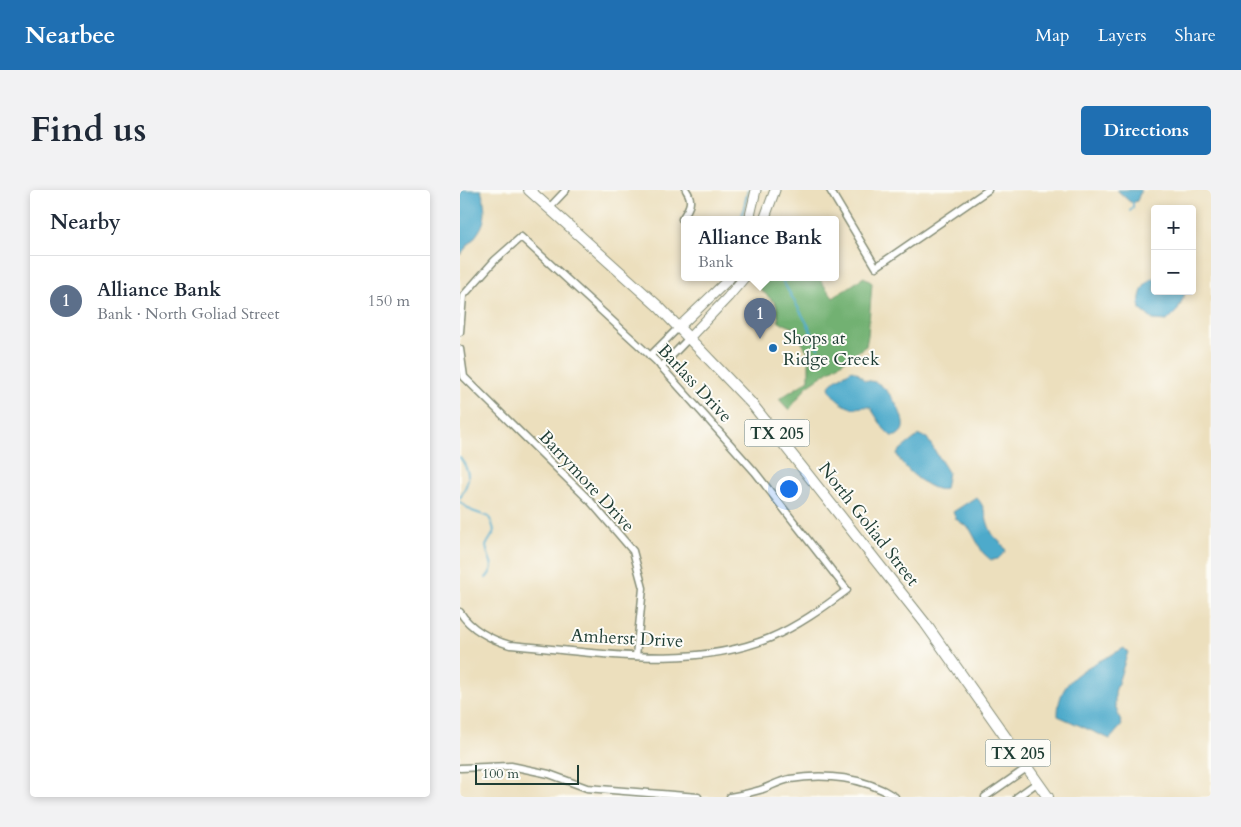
<!DOCTYPE html>
<html lang="en">
<head>
<meta charset="utf-8">
<style>
	body { margin:0; font-family:Cardo,serif; background:#f2f2f3; color:#1f2937 }
	.controls { position:absolute; right:15px; top:15px; display:grid; overflow:hidden; border-radius:5px; box-shadow:0 2px 8px #0003 }
	.controls button { width:45px; height:45px; display:grid; place-items:center; padding:0; border:0; border-bottom:1px solid #e0e1e3; background:#fff; color:#1f2937; font:25px sans-serif }
	.scale { position:absolute; left:15px; bottom:12px; width:104px; box-sizing:border-box; padding-left:5px; border:2px solid #1f3d34; border-top:0; font-size:14px; line-height:18px; white-space:nowrap; color:#1f3d34; -webkit-text-stroke:4px #fdfcf7; paint-order:stroke }
	.you { position:absolute; left:328px; top:298px; width:18px; height:18px; margin:-12px; border:4px solid #fff; border-radius:50%; background:#1a73e8; box-shadow:0 0 0 8px #1a73e833 }
	.badge { display:grid; place-items:center; width:32px; height:32px; border-radius:50%; background:#1f6fb2; color:#fff; font-size:16px; font-weight:700 }
	.pin { position:absolute; translate:-50% -41px; filter:drop-shadow(0 1px 2px #0008) }
	.pin::after { content:''; position:absolute; top:26px; width:18px; height:15px; background:inherit; clip-path:polygon(0 0,100% 0,50% 100%) }
	.popup { position:absolute; left:221px; top:26px; width:158px; height:65px; box-sizing:border-box; display:grid; place-content:center; border-radius:5px; background:#fff; filter:drop-shadow(0 1px 4px #0005); font-size:16px; white-space:nowrap; color:#747a83 }
	.popup b { font-size:19px; color:#1f2937 }
	.popup::after { content:''; position:absolute; left:50%; top:100%; margin-left:-10px; border:10px solid transparent; border-top-color:#fff }
	.list { margin:0; padding:0; list-style:none }
	h2 { display:flex; justify-content:space-between; align-items:center; height:65px; margin:0; padding:0 20px; font-size:21px }
	h2 small { font-size:16px; font-weight:400; color:#747a83 }
	.list li { display:grid; grid-template-columns:32px 1fr auto; gap:15px; align-items:center; box-sizing:border-box; height:90px; padding:0 20px; border-top:1px solid #e0e1e3 }
	.list b { display:block; font-size:19px; white-space:nowrap }
	.list p { margin:0; font-size:16px; white-space:nowrap; color:#747a83 }
	.list em { font-size:16px; font-style:normal; color:#747a83 }
	.map { position:relative; flex:none; width:751px; height:607px; overflow:hidden; border-radius:5px }
	header { display:flex; align-items:center; gap:30px; box-sizing:border-box; height:70px; padding:0 25px; background:#1f6fb2; color:#fff }
	header strong { font-size:24px }
	nav { display:flex; gap:28px; margin-inline-start:auto; font-size:18px }
	.intro { display:flex; align-items:center; justify-content:space-between; box-sizing:border-box; height:120px; padding:0 30px }
	h1 { margin:0; font-size:35px }
	.button { padding:12px 22px; border-radius:5px; background:#1f6fb2; color:#fff; font-size:18px; font-weight:700 }
	main { display:flex; gap:30px; padding:0 30px }
	aside { flex:1; background:#fff; border-radius:5px; box-shadow:0 2px 8px #0003 }
	.map>svg:first-child { display:block }
	.forest { fill:#72b172; stroke:#487753 }
	.water { fill:#4daacb; stroke:#367480 }
	.lines { fill:none; stroke-linecap:round; stroke-linejoin:round }
	.stream { stroke:#4daacb; stroke-width:2 }
	.street-casing { stroke:#868e78; stroke-width:9 }
	.secondary-casing { stroke:#868e78; stroke-width:11 }
	.primary-casing { stroke:#868e78; stroke-width:12 }
	.street { stroke:#fff; stroke-width:6 }
	.secondary { stroke:#fff; stroke-width:9 }
	.primary { stroke:#fff; stroke-width:10 }
	.poi-dot { fill:#1f6fb2; stroke:#fdfcf7; stroke-width:2 }
	.labels { text-anchor:middle; stroke-width:4; stroke-linejoin:round; paint-order:stroke }
	.shield { fill:#fdfcf7; stroke:#62766e; stroke-width:1 }
	.shield-label { font-size:16px; font-weight:bold; fill:#1f3d34 }
	.poi-label { font-size:18px; fill:#1f3d34; stroke:#fdfcf7; text-anchor:start }
	.street-label { font-size:18px; fill:#1f3d34; stroke:#fdfcf7 }
</style>
</head>
<body>
<header>
<strong>Nearbee</strong>
<nav><a>Map</a><a>Layers</a><a>Share</a></nav>
</header>
<div class="intro"><h1>Find us</h1><a class="button">Directions</a></div>
<main>
<aside>
<h2>Nearby<small></small></h2>
<ul class="list">
<li><span class="badge" style="background:#5c6f8a">1</span><div><b>Alliance Bank</b><p>Bank · North Goliad Street</p></div><em>150 m</em></li>
</ul>
</aside>
<div class="map">
<svg width="751" height="607" viewBox="0 0 751 607">
	<rect width="100%" height="100%" fill="#fdfcf7"/>
	<filter id="ink" filterUnits="userSpaceOnUse"><feTurbulence type="fractalNoise" baseFrequency=".02" numOctaves="2"/><feDisplacementMap in="SourceGraphic" scale="10" xChannelSelector="R" yChannelSelector="G"/><feConvolveMatrix kernelMatrix="1 2 1 2 8 2 1 2 1" color-interpolation-filters="sRGB"/></filter>
	<filter id="wash" filterUnits="userSpaceOnUse"><feTurbulence type="fractalNoise" baseFrequency=".0096" numOctaves="4" result="noise"/><feDisplacementMap in="SourceGraphic" scale="20" xChannelSelector="R" yChannelSelector="G"/><feGaussianBlur stdDeviation="1.12" result="paint"/><feColorMatrix in="noise" values="0 0 0 0 0 0 0 0 0 0 0 0 0 0 0 0 0 1.4 0 .05"/><feComposite in="paint" operator="in"/></filter>
	<g filter="url(#wash)">
		<rect width="100%" height="100%" fill="#ecdfbd"/>
		<polygon class="forest" points="404,87 412,93 408,145 406,156 347,196 329,220 319,209 349,190 349,164 332,137 319,132 316,114 294,93 297,88 359,88 373,108"/>
		<g class="water">
			<path d="M0,0h21c10,34 0,39 -21,65z"/>
			<polygon points="657,0 681,0 677,11 675,12 670,12"/>
			<path d="M692,88h3v13h31l-8,19 -11,11 -14,-1 -13,-11c-2,-12 2,-24 12,-31z"/>
			<path d="M392,180l6,3 6,7c5,1 11,1 15,4 11,7 26,31 24,44 -1,4 -4,6 -7,8h-5l-7,-7 -14,-22c-6,-1 -11,1 -17,1 -10,-1 -22,-12 -24,-21l3,-5z"/>
			<path d="M459,245l8,3 21,34 -3,17c-13,5 -44,-22 -48,-35l3,-4z"/>
			<path d="M516,307c10,9 9,22 15,34 3,8 11,10 15,20l-8,8 -7,1 -8,-7 -13,-24 -14,-10 -3,-7z"/>
			<path d="M664,458l4,4 -13,40v13l7,20 -12,14 -52,-23c-1,-42 37,-51 66,-68z"/>
		</g>
		<g class="lines">
			<g class="stream">
				<polyline points="670,21 673,17 673,12"/>
				<polyline points="281,30 288,0"/>
				<polyline points="321,88 348,135 358,158"/>
				<path d="M0,267c12,18 10,23 0,41"/>
				<path d="M0,312l12,9 17,6c9,19 4,14 -3,29 2,15 12,19 0,32"/>
			</g>
		</g>
	</g>
	<g filter="url(#ink)">
		<g class="lines">
			<g class="street-casing">
				<g id="street">
					<polyline points="370,0 416,77 528,0"/>
					<polyline points="89,18 106,0"/>
					<path d="M222,29c7,-11 12,-18 4,-29"/>
					<path d="M0,142l3,-36 32,-36 26,-23 135,124 99,111 92,118c-24,18 -49,36 -77,48 -81,33 -175,14 -260,7 -18,-5 -40,-16 -50,-33"/>
					<polyline points="0,159 4,187 131,312 173,361 183,398 176,466"/>
					<polyline points="190,166 219,137"/>
					<polyline points="201,177 229,148"/>
					<polyline points="0,578 51,576 89,584 127,598 238,607"/>
					<path d="M270,607c10,-2 20,-4 30,-7 10,-3 19,-9 30,-11 34,-6 75,-2 105,18"/>
					<polyline points="525,607 568,577"/>
					<polyline points="557,607 578,592"/>
				</g>
			</g>
			<g class="secondary-casing">
				<g id="secondary">
					<polyline points="289,30 296,0"/>
					<polyline points="304,30 315,0"/>
					<polyline points="219,137 270,88"/>
					<polyline points="229,148 268,107 284,88"/>
				</g>
			</g>
			<g class="primary-casing">
				<polyline id="primary" points="69,0 199,117 292,214 465,433 588,607"/>
			</g>
			<use href="#street" class="street"/>
			<use href="#secondary" class="secondary"/>
			<use href="#primary" class="primary"/>
		</g>
	</g>
	<circle class="poi-dot" cx="313" cy="158" r="5"/>
	<g class="labels">
		<g class="shield">
			<rect x="284.5" y="229.5" width="65" height="27" rx="4"/>
			<rect x="525.5" y="549.5" width="65" height="27" rx="4"/>
		</g>
		<g class="shield-label">
			<text x="317" y="249">TX 205</text>
			<text x="558" y="569">TX 205</text>
		</g>
		<g class="poi-label">
			<text x="323" y="154">Shops at<tspan x="323" dy="21">Ridge Creek</tspan></text>
		</g>
		<g class="street-label">
			<text transform="translate(235 193) rotate(47)" y="6">Barlass Drive</text>
			<text transform="translate(127 291) rotate(47)" y="6">Barrymore Drive</text>
			<text transform="translate(409 334) rotate(52)" y="6">North Goliad Street</text>
			<text transform="translate(167 448) rotate(3)" y="6">Amherst Drive</text>
		</g>
	</g>
</svg>
<div class="controls">
<button>+</button>
<button>−</button>
</div>
<div class="scale">100 m</div>
<div class="you"></div>
<div class="pin badge" style="left:300px;top:149px;background:#5c6f8a">1</div>
<div class="popup"><b>Alliance Bank</b>Bank</div>
</div>
</main>
</body>
</html>
